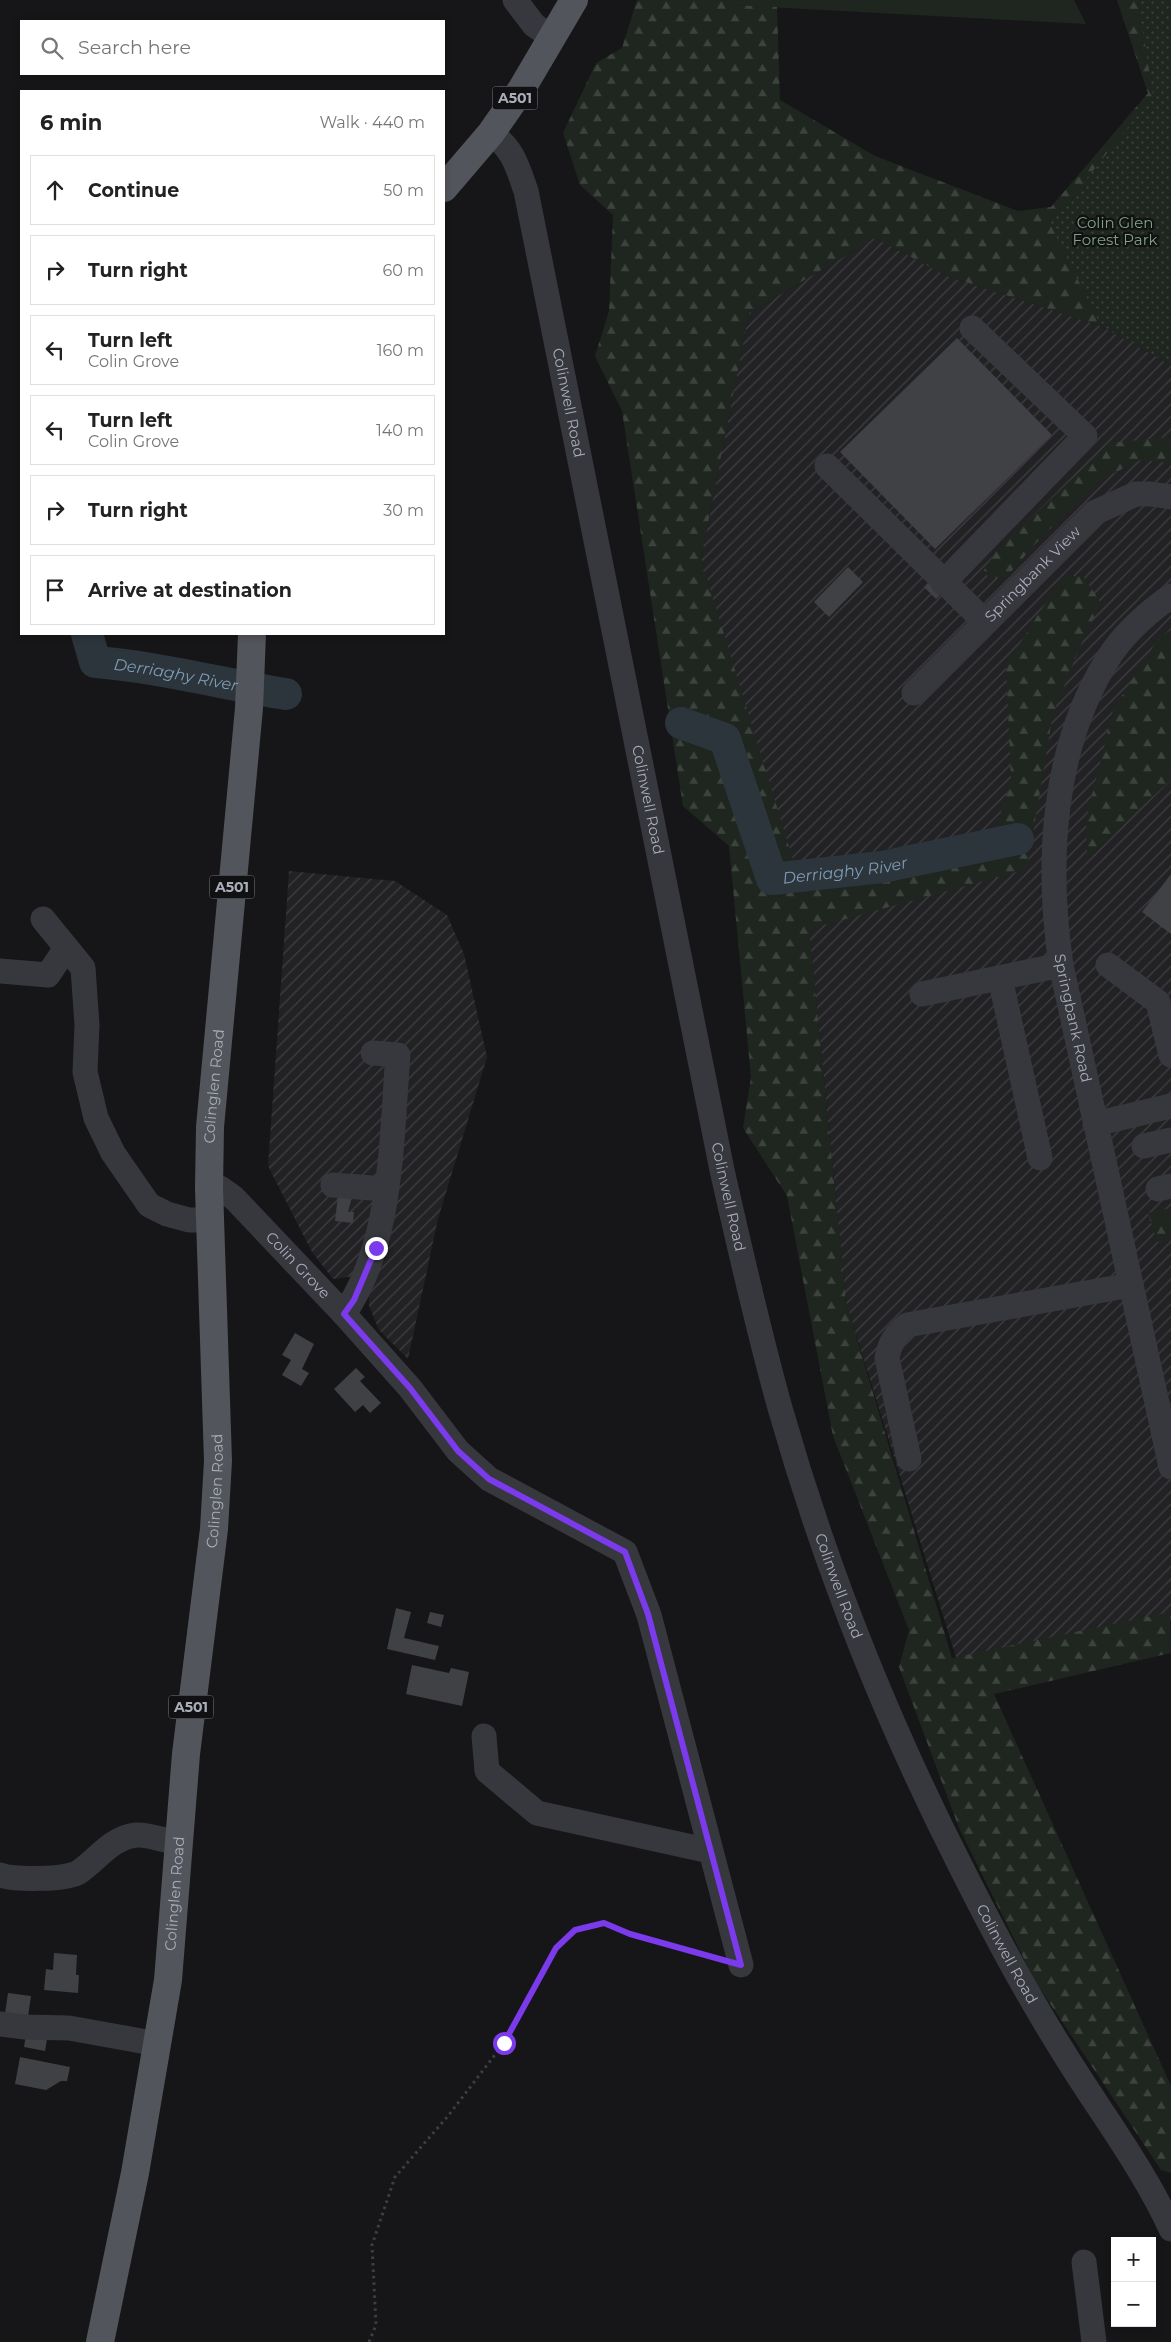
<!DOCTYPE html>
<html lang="en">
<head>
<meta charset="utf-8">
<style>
	body { margin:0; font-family:Montserrat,sans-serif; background:#f6f6f6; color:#222 }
	.controls { position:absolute; right:15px; bottom:15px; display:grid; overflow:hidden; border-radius:0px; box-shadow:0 2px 8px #0003 }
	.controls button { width:45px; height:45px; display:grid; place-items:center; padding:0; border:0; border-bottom:1px solid #e0e0e0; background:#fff; color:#222; font:25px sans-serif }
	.stop { position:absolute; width:15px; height:15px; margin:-11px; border:4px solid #7c3aed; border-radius:50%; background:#fff }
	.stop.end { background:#7c3aed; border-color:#fff; box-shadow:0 1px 5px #0008 }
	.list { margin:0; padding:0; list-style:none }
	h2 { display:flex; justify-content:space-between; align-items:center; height:65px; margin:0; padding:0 20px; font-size:21px }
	h2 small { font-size:16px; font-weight:400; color:#767676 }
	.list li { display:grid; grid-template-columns:32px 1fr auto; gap:15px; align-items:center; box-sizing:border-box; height:70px; margin:0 10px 10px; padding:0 10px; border:1px solid #e0e0e0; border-radius:0px }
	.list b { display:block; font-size:19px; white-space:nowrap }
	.list p { margin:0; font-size:16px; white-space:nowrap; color:#767676 }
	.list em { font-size:16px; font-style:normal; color:#767676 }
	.icon { flex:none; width:28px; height:28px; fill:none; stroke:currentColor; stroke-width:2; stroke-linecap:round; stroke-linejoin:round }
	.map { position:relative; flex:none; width:1171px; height:2342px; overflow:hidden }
	.search { position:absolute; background:#fff; box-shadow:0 2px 8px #0003; left:20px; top:20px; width:425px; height:55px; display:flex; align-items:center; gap:12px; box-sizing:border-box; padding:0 18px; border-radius:0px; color:#767676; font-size:19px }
	.panel { position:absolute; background:#fff; box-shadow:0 2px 8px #0003; left:20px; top:90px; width:425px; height:545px; border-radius:0px }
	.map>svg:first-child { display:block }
	.industrial { fill:url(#industrial-furrows) }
	.green { fill:#1e261f }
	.forest { fill:url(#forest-firs) }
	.park { fill:url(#park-dots) }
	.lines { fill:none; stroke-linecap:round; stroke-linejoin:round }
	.river { stroke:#2c353c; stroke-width:32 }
	.building { fill:#404145 }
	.path { stroke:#3d3f44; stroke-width:3; stroke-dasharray:2.5 4; stroke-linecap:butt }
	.minor { stroke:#37383d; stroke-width:25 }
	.major { stroke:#53555c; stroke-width:28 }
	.route { stroke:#7c3aed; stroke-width:6 }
	.labels { text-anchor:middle; stroke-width:4.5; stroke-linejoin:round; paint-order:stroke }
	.shield { fill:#111113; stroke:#7b7e86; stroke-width:1 }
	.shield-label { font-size:14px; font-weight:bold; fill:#a8adb8 }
	.park-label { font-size:15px; fill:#7fa381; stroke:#111113 }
	.street-label { font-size:15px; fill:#a8adb8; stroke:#111113 }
	.water-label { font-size:16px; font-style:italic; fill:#7f9bb3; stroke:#111113 }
</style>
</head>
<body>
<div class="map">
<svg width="1171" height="2342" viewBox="0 0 1171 2342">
	<defs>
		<pattern id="industrial-furrows" width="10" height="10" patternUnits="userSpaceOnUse" patternTransform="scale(1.25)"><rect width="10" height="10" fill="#222225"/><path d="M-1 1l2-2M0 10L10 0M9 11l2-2" fill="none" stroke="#3f3f43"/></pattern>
		<pattern id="forest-firs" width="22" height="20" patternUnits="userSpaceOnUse" patternTransform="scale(1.25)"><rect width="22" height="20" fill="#1e261f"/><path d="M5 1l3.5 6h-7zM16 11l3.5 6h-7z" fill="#3c433d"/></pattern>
		<pattern id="park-dots" width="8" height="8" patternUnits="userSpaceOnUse" patternTransform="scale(1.25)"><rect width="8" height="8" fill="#1e261f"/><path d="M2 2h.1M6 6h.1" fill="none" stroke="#3c433d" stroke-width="1.8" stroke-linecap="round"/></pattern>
	</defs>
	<rect width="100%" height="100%" fill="#161618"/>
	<g class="industrial">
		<polygon points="875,238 947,276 1101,326 1171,365 1171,1621 959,1667 846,1302 809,929 701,559 749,313"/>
		<polygon points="289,871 395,881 447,915 464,954 487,1057 438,1219 408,1359 379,1330 369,1306 369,1283 355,1276 333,1279 312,1252 268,1166"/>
	</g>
	<polygon class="green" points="728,0 1074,0 1086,24 727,5"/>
	<g class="forest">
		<polygon points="637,0 728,0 728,5 777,7 780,100 875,156 1018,211 1051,207 1148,93 1117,0 1155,0 1171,135 1081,260 1101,326 947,276 875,238 749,313 701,559 795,866 996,829 1011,778 1006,665 1063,576 1083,576 1101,603 1084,637 1053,713 1027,869 809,929 846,1302 952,1658 1170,1612 1171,1653 994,1694 1171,2086 1171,2173 1161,2170 1035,1981 959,1828 899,1667 909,1630 833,1436 787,1196 743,1128 751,1077 729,846 683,806 622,411 595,356 609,311 613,215 580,185 563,133 596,63 622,48"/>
		<polygon points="1171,437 1171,463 1140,460 1098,481 1036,543 1009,574 990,580 984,570 997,550 1110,443"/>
		<polygon points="1171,630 1171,780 1087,857 1086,820 1113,710 1159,637"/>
		<polygon points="1171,1208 1171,1240 1157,1242 1148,1213"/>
	</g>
	<polygon class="park" points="1138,0 1171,0 1171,365 1101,326 1050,224 1153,96"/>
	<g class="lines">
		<g class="river">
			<path id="s1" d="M87,634l8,28c65,5 127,22 191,32"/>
			<path id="s2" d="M681,723l44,16 47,140 110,-12 136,-28"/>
		</g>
	</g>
	<g class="building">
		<polygon points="957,338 1052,435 935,549 840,452"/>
		<polygon points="848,567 863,582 829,617 814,602"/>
		<polygon points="930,581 941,594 936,599 924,587"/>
		<polygon points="1171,874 1171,934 1142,912"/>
		<polygon points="338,1195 352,1197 348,1212 354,1212 353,1223 335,1221"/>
		<polygon points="295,1333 314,1344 302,1369 309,1373 301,1386 282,1375 291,1360 282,1355"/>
		<polygon points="356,1368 365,1377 360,1381 381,1403 370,1413 363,1405 355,1412 334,1389"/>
		<polygon points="396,1608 411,1612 404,1638 439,1646 435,1660 387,1649"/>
		<polygon points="430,1612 444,1615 441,1627 427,1623"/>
		<polygon points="412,1665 449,1673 451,1668 469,1672 462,1706 406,1694"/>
		<polygon points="54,1953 77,1955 76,1975 79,1975 78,1993 44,1990 46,1969 53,1970"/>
		<polygon points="8,1993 31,1996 28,2017 5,2014"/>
		<polygon points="26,2035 47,2039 45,2051 24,2047"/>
		<polygon points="20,2057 70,2067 67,2081 61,2081 46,2090 15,2084"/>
	</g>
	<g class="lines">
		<polyline class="path" points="369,2342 376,2325 372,2245 395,2177 448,2116 504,2043 556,1949 575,1930 604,1923 631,1934 718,1958"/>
		<g class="minor">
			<polyline points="515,0 534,25 553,38"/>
			<path id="s3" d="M491,133c23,17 26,33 35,58l196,979c18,80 36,159 58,238 45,158 106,312 181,459 31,62 64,124 101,183 36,59 80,116 109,179"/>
			<polyline points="827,466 985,622"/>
			<polyline points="943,583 1085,436 972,328"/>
			<path id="s4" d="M1171,596c-24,17 -46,36 -62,61 -57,90 -63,205 -48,308l110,502"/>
			<path id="s5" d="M914,693l180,-180 42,-19h15l20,3"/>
			<polyline points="43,919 83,968 87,1025 85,1072 96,1118 113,1153 149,1205 167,1214 189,1220 209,1220"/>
			<polyline points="1108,965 1158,1002 1171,1055"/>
			<polyline points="0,971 48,975 66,948"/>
			<polyline points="1000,978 1040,1158"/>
			<polyline points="922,994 1061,965"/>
			<polyline points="1095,1124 1171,1106"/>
			<polyline points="1144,1146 1171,1140"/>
			<polyline points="333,1185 385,1189"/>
			<path id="s6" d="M209,1188h11l14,10 110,116 66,74 48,63 31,28 136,73 24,63 92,350"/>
			<polyline points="1158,1189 1171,1186"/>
			<path d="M344,1314c49,-71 47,-175 54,-259l-25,-2"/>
			<path d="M909,1459l-22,-101c3,-16 8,-23 20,-33l224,-40"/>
			<polyline points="484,1736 487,1771 537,1813 710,1851"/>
			<path d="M0,1875c13,5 67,5 79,-3 19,-13 32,-34 57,-37 12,-1 30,6 42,8"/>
			<polyline points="0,2024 25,2027 69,2028 158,2044"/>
			<polyline points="1084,2262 1094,2342"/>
		</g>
		<g class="major">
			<polyline points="444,188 491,133 521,90 574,0"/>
			<path id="s7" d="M100,2342l35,-169 33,-193 18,-226 28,-225 4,-68 -9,-273 1,-61 39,-419 3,-74"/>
		</g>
	</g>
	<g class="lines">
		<polyline class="route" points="376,1248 354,1300 344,1314 410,1388 458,1451 489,1479 625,1552 648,1614 741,1965 630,1934 604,1923 575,1930 556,1948 504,2043"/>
	</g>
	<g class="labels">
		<g class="shield">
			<rect x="492.5" y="86.5" width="45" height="23" rx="4"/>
			<rect x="209.5" y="875.5" width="45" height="23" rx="4"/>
			<rect x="168.5" y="1695.5" width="45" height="23" rx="4"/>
		</g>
		<g class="shield-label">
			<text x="515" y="103">A501</text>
			<text x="232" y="892">A501</text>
			<text x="191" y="1712">A501</text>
		</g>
		<g class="park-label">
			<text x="1115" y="228">Colin Glen<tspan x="1115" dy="17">Forest Park</tspan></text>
		</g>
		<g class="street-label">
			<text dy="5" stroke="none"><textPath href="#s3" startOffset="285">Colinwell Road</textPath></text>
			<text dy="5" stroke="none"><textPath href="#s5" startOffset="168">Springbank View</textPath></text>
			<text dy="5" stroke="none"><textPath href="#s3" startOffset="690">Colinwell Road</textPath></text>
			<text dy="5" stroke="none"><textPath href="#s4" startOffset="460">Springbank Road</textPath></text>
			<text dy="5" stroke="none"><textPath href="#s7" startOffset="1265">Colinglen Road</textPath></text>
			<text dy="5" stroke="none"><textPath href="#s3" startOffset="1095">Colinwell Road</textPath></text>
			<text dy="5" stroke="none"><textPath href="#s6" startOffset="121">Colin Grove</textPath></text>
			<text dy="5" stroke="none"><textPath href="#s7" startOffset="860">Colinglen Road</textPath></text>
			<text dy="5" stroke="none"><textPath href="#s3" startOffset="1500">Colinwell Road</textPath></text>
			<text dy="5" stroke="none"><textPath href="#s7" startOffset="455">Colinglen Road</textPath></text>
			<text dy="5" stroke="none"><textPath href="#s3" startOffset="1905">Colinwell Road</textPath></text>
		</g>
		<g class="water-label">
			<text dy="6" stroke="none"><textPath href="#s1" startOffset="111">Derriaghy River</textPath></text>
			<text dy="6" stroke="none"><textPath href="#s2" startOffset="268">Derriaghy River</textPath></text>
		</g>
	</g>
</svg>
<div class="controls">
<button>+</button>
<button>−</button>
</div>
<div class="stop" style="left:504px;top:2043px"></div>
<div class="stop end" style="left:376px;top:1248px"></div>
<div class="search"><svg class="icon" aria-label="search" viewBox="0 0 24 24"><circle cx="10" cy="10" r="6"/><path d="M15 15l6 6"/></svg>Search here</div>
<section class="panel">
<h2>6 min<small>Walk · 440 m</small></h2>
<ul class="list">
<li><svg class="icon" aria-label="ahead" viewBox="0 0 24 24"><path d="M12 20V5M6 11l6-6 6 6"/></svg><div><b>Continue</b></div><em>50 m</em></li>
<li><svg class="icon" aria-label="right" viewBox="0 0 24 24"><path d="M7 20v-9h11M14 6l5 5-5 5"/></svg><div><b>Turn right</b></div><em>60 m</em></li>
<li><svg class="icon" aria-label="left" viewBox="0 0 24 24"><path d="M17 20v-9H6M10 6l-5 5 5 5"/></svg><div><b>Turn left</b><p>Colin Grove</p></div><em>160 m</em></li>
<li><svg class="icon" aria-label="left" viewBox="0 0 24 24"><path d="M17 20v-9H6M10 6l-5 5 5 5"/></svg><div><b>Turn left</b><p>Colin Grove</p></div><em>140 m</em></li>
<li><svg class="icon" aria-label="right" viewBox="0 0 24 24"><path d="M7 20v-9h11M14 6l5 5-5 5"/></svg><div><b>Turn right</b></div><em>30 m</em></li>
<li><svg class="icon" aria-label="arrive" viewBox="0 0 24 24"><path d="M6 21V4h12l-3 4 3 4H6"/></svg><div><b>Arrive at destination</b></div></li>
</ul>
</section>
</div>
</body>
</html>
